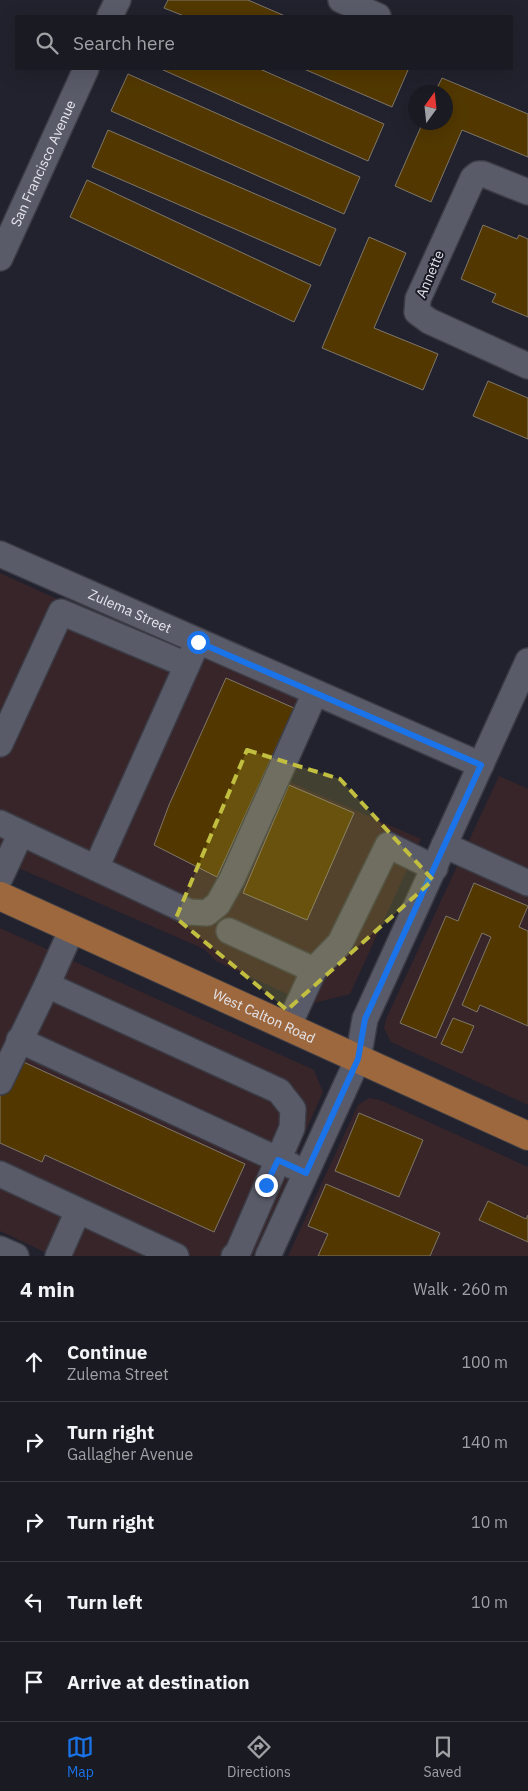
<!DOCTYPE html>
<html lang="en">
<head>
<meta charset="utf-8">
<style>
	body { margin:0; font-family:"IBM Plex Sans",sans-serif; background:#27272f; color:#f1f3f6 }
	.compass { position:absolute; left:408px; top:85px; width:45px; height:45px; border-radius:50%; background:#1a1a22; box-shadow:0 5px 20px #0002; rotate:15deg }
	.stop { position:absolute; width:15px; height:15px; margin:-11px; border:4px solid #1a73e8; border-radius:50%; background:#fff }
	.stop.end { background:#1a73e8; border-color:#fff; box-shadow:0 1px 5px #0008 }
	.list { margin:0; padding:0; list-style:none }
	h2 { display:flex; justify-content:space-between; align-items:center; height:65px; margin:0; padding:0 20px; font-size:21px }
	h2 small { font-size:16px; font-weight:400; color:#9fa1a5 }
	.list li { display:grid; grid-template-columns:32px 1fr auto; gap:15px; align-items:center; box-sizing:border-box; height:80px; padding:0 20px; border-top:1px solid #383840 }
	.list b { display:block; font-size:19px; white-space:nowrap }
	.list p { margin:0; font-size:16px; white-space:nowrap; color:#9fa1a5 }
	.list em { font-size:16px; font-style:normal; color:#9fa1a5 }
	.icon { flex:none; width:28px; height:28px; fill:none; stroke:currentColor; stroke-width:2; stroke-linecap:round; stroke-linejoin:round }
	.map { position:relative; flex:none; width:528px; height:1256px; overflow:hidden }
	.search { position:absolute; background:#1a1a22; box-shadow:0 5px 20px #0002; left:15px; right:15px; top:15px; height:55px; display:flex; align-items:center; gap:12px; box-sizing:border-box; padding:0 18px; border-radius:0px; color:#9fa1a5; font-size:19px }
	.sheet { height:465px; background:#1a1a22 }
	nav { display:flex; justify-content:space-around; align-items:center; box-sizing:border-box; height:70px; border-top:1px solid #383840; background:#1a1a22; font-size:14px; color:#9fa1a5 }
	nav a { display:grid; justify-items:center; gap:2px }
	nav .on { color:#1a73e8 }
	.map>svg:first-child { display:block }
	.commercial { fill:#382529 }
	.building { fill:#523800; stroke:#7e7669 }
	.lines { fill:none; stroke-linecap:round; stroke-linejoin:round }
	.minor-casing { stroke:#3b3c45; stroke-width:28 }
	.major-casing { stroke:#3b3c45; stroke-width:30 }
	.minor { stroke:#5a5b69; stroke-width:25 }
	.major { stroke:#9d683d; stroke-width:28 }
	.route { stroke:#1a73e8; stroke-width:6 }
	.marked { fill:#c1be40; fill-opacity:0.2; stroke:#c1be40; stroke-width:4; stroke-dasharray:10 6; stroke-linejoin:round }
	.labels { text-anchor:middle; stroke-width:4; stroke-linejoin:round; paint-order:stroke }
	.street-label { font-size:14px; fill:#e4e5ed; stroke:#181924 }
</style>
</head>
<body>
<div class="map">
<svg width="528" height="1256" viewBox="0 0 528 1256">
	<rect width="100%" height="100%" fill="#22222e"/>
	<g class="commercial">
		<polygon points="0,573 176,653 187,628 330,692 290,782 421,839 350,994 309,1004 216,961 204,949 0,860"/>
		<polygon points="499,776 528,789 528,1105 391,1042 384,1028 386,1019"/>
		<polygon points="0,928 314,1070 323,1092 303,1137 289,1177 253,1256 53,1256 0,1231"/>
		<polygon points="369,1098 380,1100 528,1167 528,1256 288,1256 358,1105"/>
	</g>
	<g class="building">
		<polygon points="168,0 248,0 285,16 184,16 164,8"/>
		<polygon points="161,69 260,69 384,124 368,161"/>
		<polygon points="304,69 405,69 408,70 392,107"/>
		<polygon points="128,74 360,177 344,214 111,111"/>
		<polygon points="442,78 528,114 528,157 462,130 431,202 395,186 423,122 446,122 446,92 435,92"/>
		<polygon points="108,130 336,229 320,266 92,167"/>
		<polygon points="87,180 311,285 294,322 70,217"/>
		<polygon points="483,225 517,239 519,235 528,239 528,317 492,302 496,294 461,279"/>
		<polygon points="369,237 406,253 374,328 438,354 423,390 322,348"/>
		<polygon points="488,381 528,398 528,439 473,416"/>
		<polygon points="226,678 294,708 217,877 154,845 169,805"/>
		<polygon points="289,785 354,813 307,920 243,893"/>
		<polygon points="474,883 528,906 519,927 528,931 528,1026 480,1005 477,1012 462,1005 491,937 482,933 436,1038 400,1023 446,916 458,921"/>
		<polygon points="453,1018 474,1026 462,1053 441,1044"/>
		<polygon points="17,1059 245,1164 214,1232 45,1155 42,1162 0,1143 0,1096"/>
		<polygon points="359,1113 423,1140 399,1197 335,1171"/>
		<polygon points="326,1184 440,1233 430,1256 318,1256 328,1234 308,1226"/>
		<polygon points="488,1201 526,1219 528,1215 528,1242 479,1220"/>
	</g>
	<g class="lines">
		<g class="minor-casing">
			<g id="minor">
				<polyline points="341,0 378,16"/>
				<polyline points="110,16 118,0"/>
				<polyline points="528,192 483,174 478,174 473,178 418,299 417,312 429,321 528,366"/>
				<path id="s1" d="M0,258l86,-189"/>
				<path id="s2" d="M0,554l481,211"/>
				<polyline points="0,744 61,612 187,665"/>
				<polyline points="0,823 189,912 207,913 218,904 232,879 315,693"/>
				<polyline points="444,845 528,883"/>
				<polyline points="96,868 193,652"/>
				<polyline points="0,878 21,833"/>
				<polyline points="229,931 314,970"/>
				<polyline points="47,985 279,1091 293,1109 292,1128 238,1252 234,1256"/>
				<polyline points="288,1027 314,970 340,943 388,845 435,868"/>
				<polyline points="19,1040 292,1166"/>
				<polyline points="0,1082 47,985 72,929"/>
				<polyline points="0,1174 176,1256"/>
				<polyline points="0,1249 16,1256"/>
				<polyline points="58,1256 78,1211"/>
				<polyline points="268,1256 358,1059 365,1019 528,661"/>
			</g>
		</g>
		<g class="major-casing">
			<g id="major">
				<path id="s3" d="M0,896l528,240"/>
			</g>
		</g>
		<use href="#minor" class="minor"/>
		<use href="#major" class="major"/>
	</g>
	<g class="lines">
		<polyline class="route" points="198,642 481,765 365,1019 358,1059 306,1173 278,1160 266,1185"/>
	</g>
	<path class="marked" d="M247,750l93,29 93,101 -146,130 -111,-92z"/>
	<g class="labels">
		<g class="street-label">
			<text dy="5" stroke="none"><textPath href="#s1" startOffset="104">San Francisco Avenue</textPath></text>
			<text transform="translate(430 274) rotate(-67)" y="5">Annette</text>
			<text dy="5" stroke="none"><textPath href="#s2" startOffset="142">Zulema Street</textPath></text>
			<text dy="5" stroke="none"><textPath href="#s3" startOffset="290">West Calton Road</textPath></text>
		</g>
	</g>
</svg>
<svg class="compass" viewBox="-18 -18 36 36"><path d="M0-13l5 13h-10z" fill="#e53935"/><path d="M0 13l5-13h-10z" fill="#9fa1a5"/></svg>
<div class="stop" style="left:198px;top:642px"></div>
<div class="stop end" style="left:266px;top:1185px"></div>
<div class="search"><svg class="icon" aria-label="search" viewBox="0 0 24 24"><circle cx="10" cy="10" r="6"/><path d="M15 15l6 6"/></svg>Search here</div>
</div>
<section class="sheet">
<h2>4 min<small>Walk · 260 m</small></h2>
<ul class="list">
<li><svg class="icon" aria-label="ahead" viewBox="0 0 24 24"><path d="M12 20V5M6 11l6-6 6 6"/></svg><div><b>Continue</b><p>Zulema Street</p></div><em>100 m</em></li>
<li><svg class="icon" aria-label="right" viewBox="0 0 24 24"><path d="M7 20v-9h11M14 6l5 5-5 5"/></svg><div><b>Turn right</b><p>Gallagher Avenue</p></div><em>140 m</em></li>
<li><svg class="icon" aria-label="right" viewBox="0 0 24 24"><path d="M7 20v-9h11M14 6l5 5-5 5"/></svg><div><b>Turn right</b></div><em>10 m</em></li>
<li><svg class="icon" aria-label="left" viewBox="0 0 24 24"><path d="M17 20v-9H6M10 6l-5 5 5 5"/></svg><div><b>Turn left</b></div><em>10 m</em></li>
<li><svg class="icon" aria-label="arrive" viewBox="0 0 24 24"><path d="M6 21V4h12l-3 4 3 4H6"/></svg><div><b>Arrive at destination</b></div></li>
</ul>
</section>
<nav>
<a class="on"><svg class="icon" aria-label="map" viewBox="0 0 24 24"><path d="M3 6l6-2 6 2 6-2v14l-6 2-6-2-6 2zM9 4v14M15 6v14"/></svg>Map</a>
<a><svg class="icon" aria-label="directions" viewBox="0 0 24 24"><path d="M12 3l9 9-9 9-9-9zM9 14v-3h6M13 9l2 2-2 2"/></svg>Directions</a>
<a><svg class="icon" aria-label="saved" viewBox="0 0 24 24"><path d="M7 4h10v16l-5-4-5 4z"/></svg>Saved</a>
</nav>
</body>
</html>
